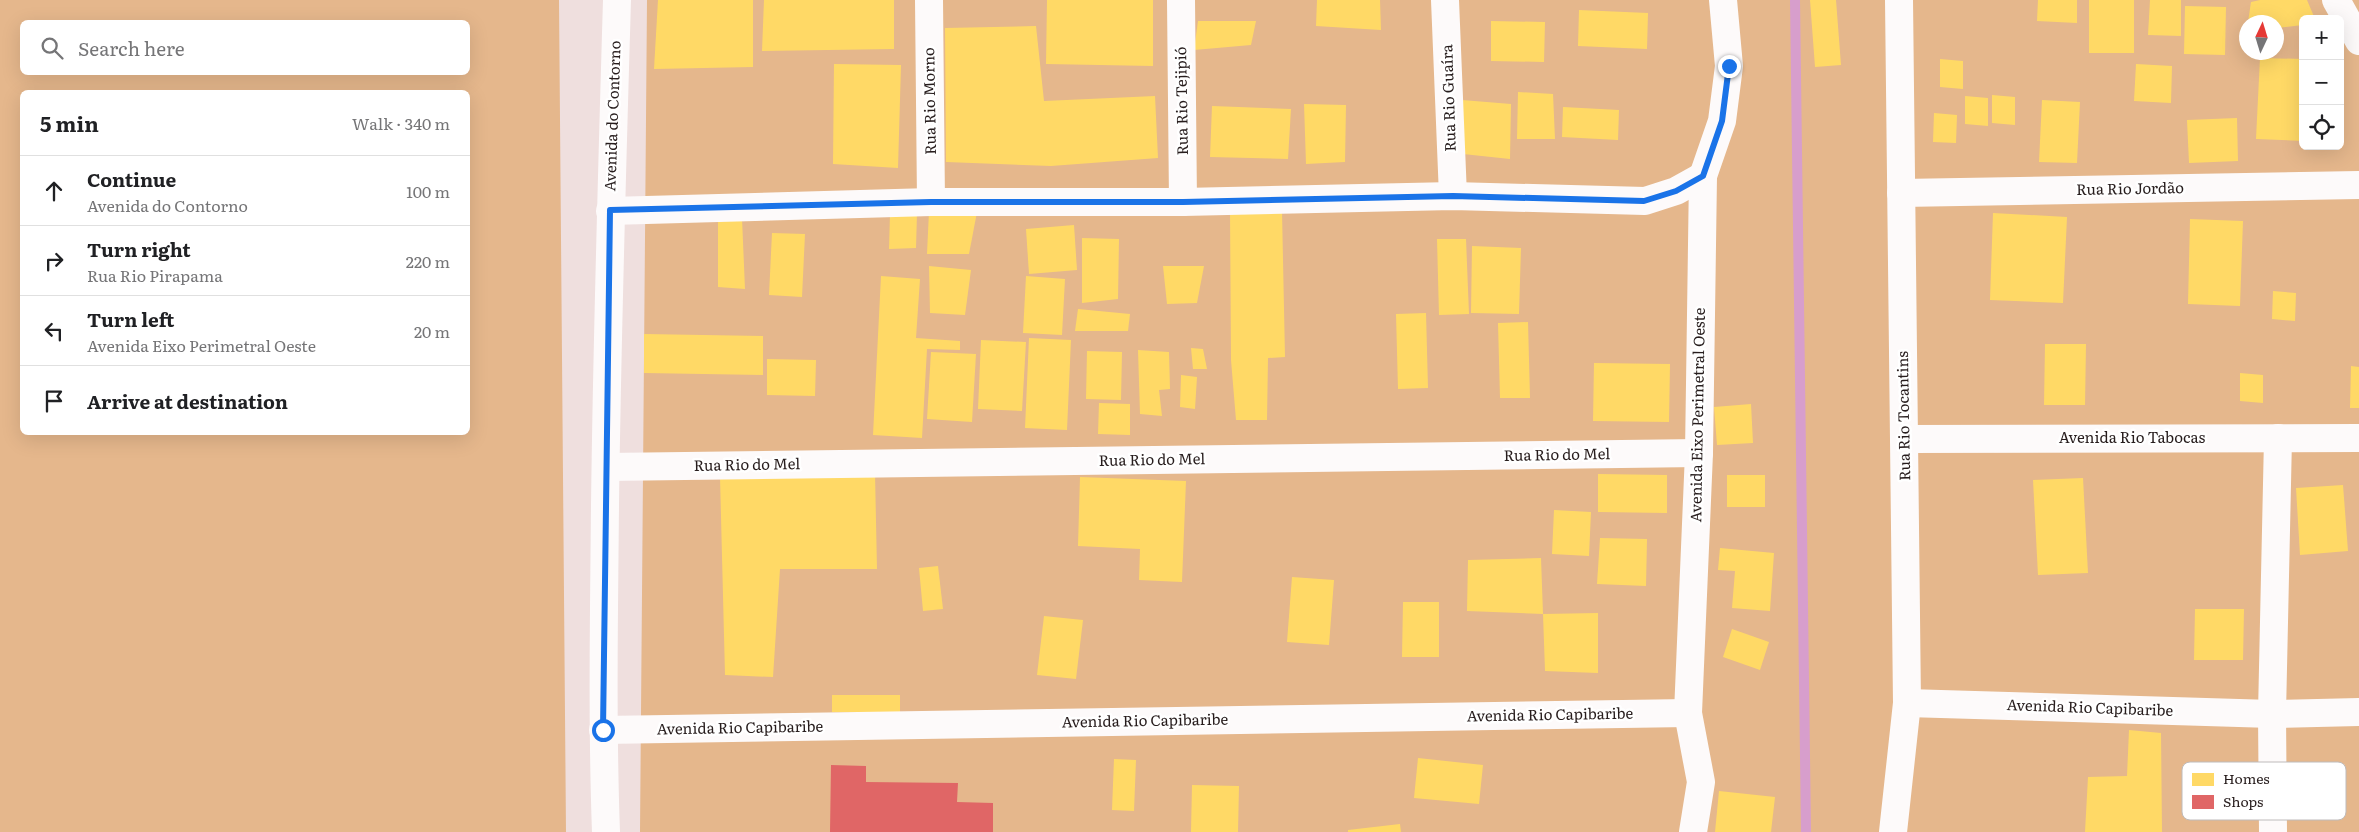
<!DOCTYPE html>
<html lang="en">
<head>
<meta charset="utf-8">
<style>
	body { margin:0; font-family:Literata,serif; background:#f2f2f2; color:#202124 }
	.controls { position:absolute; right:15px; top:15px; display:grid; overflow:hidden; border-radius:8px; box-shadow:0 5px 20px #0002 }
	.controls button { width:45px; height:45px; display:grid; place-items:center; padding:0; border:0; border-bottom:1px solid #e0e0e0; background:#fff; color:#202124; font:25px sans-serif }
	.compass { position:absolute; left:2239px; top:15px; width:45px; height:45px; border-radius:50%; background:#fff; box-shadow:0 5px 20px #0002; rotate:4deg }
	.stop { position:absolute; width:15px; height:15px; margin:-11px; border:4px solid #1a73e8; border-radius:50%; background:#fff }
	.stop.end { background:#1a73e8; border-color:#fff; box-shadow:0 1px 5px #0008 }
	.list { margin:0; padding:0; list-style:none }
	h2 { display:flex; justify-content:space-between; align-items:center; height:65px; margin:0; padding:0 20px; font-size:21px }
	h2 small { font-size:16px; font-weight:400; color:#757577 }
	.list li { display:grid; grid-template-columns:32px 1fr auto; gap:15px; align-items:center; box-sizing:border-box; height:70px; padding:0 20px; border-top:1px solid #e0e0e0 }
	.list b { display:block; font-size:19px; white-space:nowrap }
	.list p { margin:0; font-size:16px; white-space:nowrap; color:#757577 }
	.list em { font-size:16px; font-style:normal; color:#757577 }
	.icon { flex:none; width:28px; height:28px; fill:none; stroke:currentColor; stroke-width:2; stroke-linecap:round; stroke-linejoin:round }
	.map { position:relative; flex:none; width:2359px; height:832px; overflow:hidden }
	.search { position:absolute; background:#fff; box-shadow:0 5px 20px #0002; left:20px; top:20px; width:450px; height:55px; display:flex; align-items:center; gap:12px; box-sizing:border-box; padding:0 18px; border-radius:8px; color:#757577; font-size:19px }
	.panel { position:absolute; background:#fff; box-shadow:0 5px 20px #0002; left:20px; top:90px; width:450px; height:345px; border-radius:8px }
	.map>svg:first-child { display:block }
	.forest { fill:#e5b78c; fill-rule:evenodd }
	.homes { fill:#ffd966 }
	.shops { fill:#e06666 }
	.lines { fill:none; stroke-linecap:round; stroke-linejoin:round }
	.stream { stroke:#d79ecc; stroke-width:10 }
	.minor { stroke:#fdfafa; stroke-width:28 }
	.route { stroke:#1a73e8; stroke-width:6 }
	.labels { text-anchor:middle; stroke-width:5; stroke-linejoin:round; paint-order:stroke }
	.street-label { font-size:15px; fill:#271d1d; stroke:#fff }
	.key { fill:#fff; stroke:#bebbbb; stroke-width:1 }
	.key-label { font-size:14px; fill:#271d1d }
</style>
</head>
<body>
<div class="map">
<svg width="2359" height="832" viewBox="0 0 2359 832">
	<rect width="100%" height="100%" fill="#efdfde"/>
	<g class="forest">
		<path d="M0,0h559l7,832h-566zM468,22v50h-446v-50zM22,92h446v340h-446z"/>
		<path d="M647,0h1712v832h-1719zM2303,19h37v127h-37zM2246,22h30v30h-30z"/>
	</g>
	<g class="homes">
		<polygon points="658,0 753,0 753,67 654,69"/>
		<polygon points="764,0 894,0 894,49 762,51"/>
		<polygon points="1047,0 1153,0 1153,66 1046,64"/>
		<polygon points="1317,0 1380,0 1381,30 1316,26"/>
		<polygon points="1810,0 1836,0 1841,65 1815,67"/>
		<polygon points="2038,0 2077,0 2077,23 2037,21"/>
		<rect x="2089" y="0" width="45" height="53"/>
		<polygon points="2150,0 2181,0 2181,36 2148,35"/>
		<polygon points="2260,0 2307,0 2315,19 2303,19 2303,25 2276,28 2276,22 2248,22 2251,2"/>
		<polygon points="2185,6 2226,7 2225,55 2184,54"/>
		<polygon points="1579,10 1648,13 1647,49 1578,46"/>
		<polygon points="1198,21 1256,21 1251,45 1194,50"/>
		<polygon points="1491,21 1545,22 1544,62 1491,61"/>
		<polygon points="1036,26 1044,101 1155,96 1158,158 1051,166 946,162 945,28"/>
		<polygon points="2260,58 2303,59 2303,141 2256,139"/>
		<polygon points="1940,59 1963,61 1963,89 1940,87"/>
		<polygon points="834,64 901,65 898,168 833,164"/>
		<polygon points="2136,64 2172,66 2171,103 2134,101"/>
		<polygon points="1518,92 1553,94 1555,139 1517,139"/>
		<polygon points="1992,95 2015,97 2015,125 1992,123"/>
		<polygon points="1965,96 1988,98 1988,126 1965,124"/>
		<polygon points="1462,100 1511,104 1510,159 1463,154"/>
		<polygon points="2042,100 2080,102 2077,163 2039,162"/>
		<polygon points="1304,104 1346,105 1345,162 1306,164"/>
		<polygon points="1212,106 1291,109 1288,159 1210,157"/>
		<polygon points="1563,107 1619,110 1618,140 1562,137"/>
		<polygon points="1934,113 1957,115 1956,143 1933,142"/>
		<polygon points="2237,118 2238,161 2189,163 2187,120"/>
		<polygon points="1230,210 1282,211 1285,357 1268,358 1267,420 1236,420 1231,360"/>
		<polygon points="929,211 977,212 969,254 927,254"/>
		<polygon points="917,213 916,248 889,249 890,214"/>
		<polygon points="1993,213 2067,217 2063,303 1990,300"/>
		<polygon points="742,218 745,289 718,287 718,222"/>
		<polygon points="2190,219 2243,221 2240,306 2188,304"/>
		<polygon points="1074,225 1077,270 1029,274 1026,229"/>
		<polygon points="772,233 805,234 802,297 769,295"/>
		<polygon points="1082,238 1119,239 1118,299 1082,303"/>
		<polygon points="1437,239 1466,239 1469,314 1439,315"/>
		<polygon points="1472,246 1521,248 1519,314 1471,313"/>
		<polygon points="929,266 971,270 965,315 930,313"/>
		<polygon points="1163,266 1204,266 1197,303 1167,304"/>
		<polygon points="881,276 920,279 916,338 960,341 960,350 927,349 922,438 873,435"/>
		<polygon points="1026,276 1065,279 1062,335 1023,333"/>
		<polygon points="2273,291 2296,293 2295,321 2272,319"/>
		<polygon points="1078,309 1130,314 1128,331 1075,331"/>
		<polygon points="1426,313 1428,388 1398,389 1396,314"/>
		<polygon points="1528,322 1530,398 1500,398 1498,323"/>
		<polygon points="644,334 763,336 763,375 644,373"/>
		<polygon points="1029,338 1071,340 1067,430 1025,428"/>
		<polygon points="981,340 1026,342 1022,411 978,409"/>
		<polygon points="2045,344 2086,344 2085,405 2044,405"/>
		<polygon points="1191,348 1203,349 1207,369 1193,369"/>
		<polygon points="1138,350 1169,352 1170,389 1159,390 1162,416 1140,414"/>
		<polygon points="1087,351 1122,352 1121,400 1086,399"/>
		<polygon points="931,352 976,354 972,422 927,419"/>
		<polygon points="767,359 816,360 815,396 767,395"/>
		<polygon points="1594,363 1670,364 1669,422 1593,421"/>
		<polygon points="2351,366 2359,367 2359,408 2350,408"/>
		<polygon points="2240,373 2263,375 2263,403 2240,401"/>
		<polygon points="1181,375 1197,377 1195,409 1180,407"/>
		<polygon points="1099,403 1130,404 1130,435 1098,434"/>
		<polygon points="1751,404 1753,443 1717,445 1714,407"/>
		<polygon points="875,473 877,569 780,569 773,677 725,675 720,477"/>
		<polygon points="1598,474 1667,475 1667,513 1598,512"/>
		<rect x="1727" y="475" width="38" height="32"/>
		<polygon points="1080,477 1186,481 1182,582 1139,580 1140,549 1078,546"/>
		<polygon points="2083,478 2088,573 2038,575 2033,480"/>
		<polygon points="2343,485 2348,551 2300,555 2296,488"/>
		<polygon points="1554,510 1591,512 1589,556 1552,554"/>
		<polygon points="1600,538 1647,539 1646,586 1597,584"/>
		<polygon points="1720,548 1774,553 1770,611 1732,608 1735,571 1718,570"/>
		<polygon points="1541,558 1543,614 1467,611 1468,560"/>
		<polygon points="938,566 943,609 923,611 919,568"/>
		<polygon points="1292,577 1334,580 1329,645 1287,642"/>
		<polygon points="1403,602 1439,602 1439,657 1402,657"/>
		<polygon points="2195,609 2244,609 2243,660 2194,660"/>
		<polygon points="1598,613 1598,673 1545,671 1543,614"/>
		<polygon points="1044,616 1083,620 1076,679 1037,675"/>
		<polygon points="1732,629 1769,642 1760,670 1723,657"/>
		<rect x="832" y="695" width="68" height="17"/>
		<polygon points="2129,730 2161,733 2162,832 2085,832 2088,777 2127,776"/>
		<polygon points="1418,758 1483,765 1479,804 1414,798"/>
		<polygon points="1114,759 1136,760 1134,811 1112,810"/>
		<polygon points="1192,785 1239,786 1238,832 1191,832"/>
		<polygon points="1719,791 1775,797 1771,832 1715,832"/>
		<polygon points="1400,824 1401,832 1348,832 1348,830"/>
	</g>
	<polygon class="shops" points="831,765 866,766 866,782 958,783 957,802 993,803 993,832 830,832"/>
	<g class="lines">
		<polyline class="stream" points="1795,0 1806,832"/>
		<g class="minor">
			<polyline points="929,0 931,202"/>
			<polyline points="1181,0 1183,202"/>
			<polyline points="1445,0 1453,196"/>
			<polyline points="2336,0 2359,41"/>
			<polyline points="1901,193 2359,185"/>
			<polyline points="610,211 931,202 1183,202 1453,196 1645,201 1676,191 1703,176"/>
			<polyline points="1905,439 2359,438"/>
			<polyline points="606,467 1699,453"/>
			<polyline points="1907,703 2272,714 2359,712"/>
			<polyline points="603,730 1688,713"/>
			<path d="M606,832c-4,-109 -2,-217 -1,-326 2,-169 7,-337 12,-506"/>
			<polyline points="1693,832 1701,782 1688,713 1699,453 1703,176 1722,121 1729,66 1723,0"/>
			<polyline points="1893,832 1907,703 1899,0"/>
			<polyline points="2273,832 2272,714 2278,438"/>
		</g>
	</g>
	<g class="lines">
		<polyline class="route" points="603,730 610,210 931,202 1183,202 1453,196 1644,201 1676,191 1703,176 1722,121 1729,66"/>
	</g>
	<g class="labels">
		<g class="street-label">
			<text transform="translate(1449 98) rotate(-92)" y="5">Rua Rio Guaíra</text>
			<text transform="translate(930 101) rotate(-91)" y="5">Rua Rio Morno</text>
			<text transform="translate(1182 101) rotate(-91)" y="5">Rua Rio Tejipió</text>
			<text transform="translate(613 116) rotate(-88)" y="5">Avenida do Contorno</text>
			<text transform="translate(2130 189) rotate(-1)" y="5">Rua Rio Jordão</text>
			<text transform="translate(1698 415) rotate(-89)" y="5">Avenida Eixo Perimetral Oeste</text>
			<text transform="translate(1904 416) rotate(-91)" y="5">Rua Rio Tocantins</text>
			<text x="2132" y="443">Avenida Rio Tabocas</text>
			<text transform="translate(1557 455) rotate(-1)" y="5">Rua Rio do Mel</text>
			<text transform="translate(1152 460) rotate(-1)" y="5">Rua Rio do Mel</text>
			<text transform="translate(747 465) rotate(-1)" y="5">Rua Rio do Mel</text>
			<text transform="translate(2090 708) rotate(2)" y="5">Avenida Rio Capibaribe</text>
			<text transform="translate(1550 715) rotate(-1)" y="5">Avenida Rio Capibaribe</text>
			<text transform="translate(1145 721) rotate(-1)" y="5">Avenida Rio Capibaribe</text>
			<text transform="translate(740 728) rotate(-1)" y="5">Avenida Rio Capibaribe</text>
		</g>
	</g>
	<rect x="2182" y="762" width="164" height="58" rx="8" class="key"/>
	<rect x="2192" y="773" width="22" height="13" fill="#ffd966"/>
	<rect x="2192" y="795" width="22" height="14" fill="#e06666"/>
	<g class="key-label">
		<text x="2223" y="784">Homes</text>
		<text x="2223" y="807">Shops</text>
	</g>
</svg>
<div class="controls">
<button>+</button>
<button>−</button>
<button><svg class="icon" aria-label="locate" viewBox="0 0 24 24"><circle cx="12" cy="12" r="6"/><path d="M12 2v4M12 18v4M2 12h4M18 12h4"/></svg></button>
</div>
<svg class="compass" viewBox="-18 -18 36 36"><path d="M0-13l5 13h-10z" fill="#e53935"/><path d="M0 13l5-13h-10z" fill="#757577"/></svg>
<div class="stop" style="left:603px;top:730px"></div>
<div class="stop end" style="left:1729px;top:66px"></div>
<div class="search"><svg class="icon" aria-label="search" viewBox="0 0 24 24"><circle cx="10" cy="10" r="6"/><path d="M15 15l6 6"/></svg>Search here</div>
<section class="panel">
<h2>5 min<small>Walk · 340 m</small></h2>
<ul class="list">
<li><svg class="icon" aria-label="ahead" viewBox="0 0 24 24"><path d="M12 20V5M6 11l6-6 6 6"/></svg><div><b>Continue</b><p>Avenida do Contorno</p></div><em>100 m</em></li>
<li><svg class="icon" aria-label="right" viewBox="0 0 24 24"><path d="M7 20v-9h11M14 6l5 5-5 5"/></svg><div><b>Turn right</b><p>Rua Rio Pirapama</p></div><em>220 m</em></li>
<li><svg class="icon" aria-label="left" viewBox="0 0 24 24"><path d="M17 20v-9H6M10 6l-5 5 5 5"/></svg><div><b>Turn left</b><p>Avenida Eixo Perimetral Oeste</p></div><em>20 m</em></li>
<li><svg class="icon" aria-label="arrive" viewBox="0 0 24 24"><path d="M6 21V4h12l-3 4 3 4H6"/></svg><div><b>Arrive at destination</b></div></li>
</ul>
</section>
</div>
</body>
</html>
